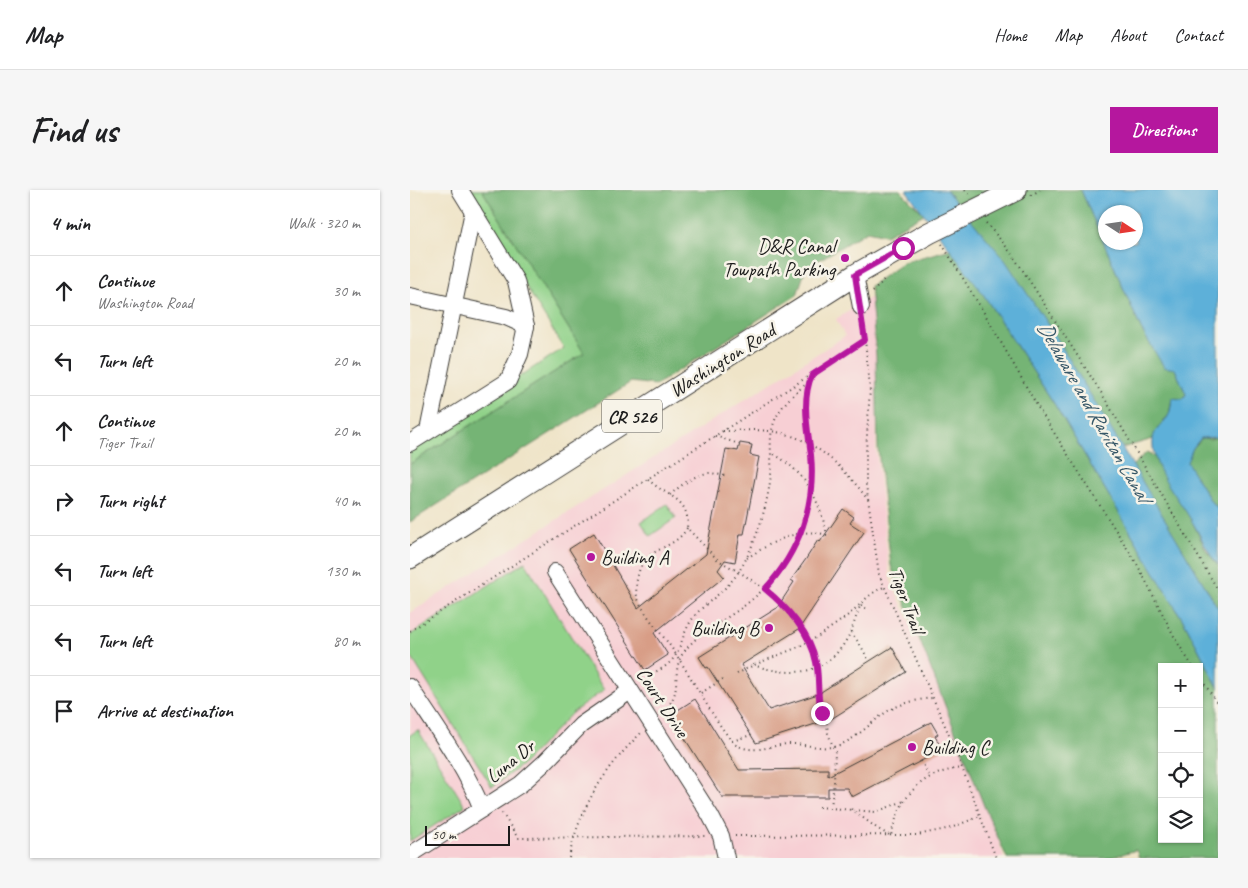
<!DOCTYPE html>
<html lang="en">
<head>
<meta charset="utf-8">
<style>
	body { margin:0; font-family:Caveat,sans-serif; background:#f6f6f6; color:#202124 }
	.controls { position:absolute; right:15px; bottom:15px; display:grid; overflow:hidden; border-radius:0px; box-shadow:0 1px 4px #0004 }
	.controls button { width:45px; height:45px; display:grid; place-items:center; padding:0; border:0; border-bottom:1px solid #e0e0e0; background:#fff; color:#202124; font:25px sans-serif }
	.compass { position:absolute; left:688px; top:15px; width:45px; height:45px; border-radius:50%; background:#fff; box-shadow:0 1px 4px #0004; rotate:102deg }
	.scale { position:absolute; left:15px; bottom:12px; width:85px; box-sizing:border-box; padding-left:5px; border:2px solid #1c1c1c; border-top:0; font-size:14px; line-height:18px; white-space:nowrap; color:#1c1c1c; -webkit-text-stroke:4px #f7f3e8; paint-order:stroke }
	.stop { position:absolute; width:15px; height:15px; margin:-11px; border:4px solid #b5179e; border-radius:50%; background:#fff }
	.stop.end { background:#b5179e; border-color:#fff; box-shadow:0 1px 5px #0008 }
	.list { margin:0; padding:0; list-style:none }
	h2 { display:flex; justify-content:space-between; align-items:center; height:65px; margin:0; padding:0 20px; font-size:21px }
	h2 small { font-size:16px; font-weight:400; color:#757577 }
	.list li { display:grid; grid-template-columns:32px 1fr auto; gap:15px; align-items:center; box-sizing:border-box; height:70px; padding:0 20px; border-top:1px solid #e0e0e0 }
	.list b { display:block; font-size:19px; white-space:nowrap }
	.list p { margin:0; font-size:16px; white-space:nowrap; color:#757577 }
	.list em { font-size:16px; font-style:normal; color:#757577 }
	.icon { flex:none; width:28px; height:28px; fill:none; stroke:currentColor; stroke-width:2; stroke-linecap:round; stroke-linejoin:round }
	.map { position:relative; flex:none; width:808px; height:668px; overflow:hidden; border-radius:0px }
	header { display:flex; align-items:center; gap:30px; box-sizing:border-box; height:70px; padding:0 25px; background:#fff; border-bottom:1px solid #e0e0e0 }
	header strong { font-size:24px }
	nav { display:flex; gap:28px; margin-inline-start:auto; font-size:18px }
	.intro { display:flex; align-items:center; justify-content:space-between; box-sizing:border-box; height:120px; padding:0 30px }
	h1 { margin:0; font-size:35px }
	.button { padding:12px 22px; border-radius:0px; background:#b5179e; color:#fff; font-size:18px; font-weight:700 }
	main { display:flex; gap:30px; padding:0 30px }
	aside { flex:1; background:#fff; border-radius:0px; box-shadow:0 1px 4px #0004 }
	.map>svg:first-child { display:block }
	.built { fill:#f7cfd4 }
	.green { fill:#90d289; stroke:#567752 }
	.forest { fill:#74b475; stroke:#486848; fill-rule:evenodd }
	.water { fill:#5db0d9; stroke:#3c667a; fill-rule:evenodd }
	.building { fill:#d89d86 }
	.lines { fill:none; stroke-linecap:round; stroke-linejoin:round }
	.minor-casing { stroke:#3c3a36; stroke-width:18 }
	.major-casing { stroke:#3c3a36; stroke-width:23 }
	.path { stroke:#3c3a36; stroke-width:2; stroke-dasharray:1 4; stroke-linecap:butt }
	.minor { stroke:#fff; stroke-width:16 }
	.major { stroke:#fff; stroke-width:21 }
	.route { stroke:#b5179e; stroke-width:6 }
	.poi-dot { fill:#b5179e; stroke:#f7f3e8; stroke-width:2 }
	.labels { text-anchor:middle; stroke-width:5; stroke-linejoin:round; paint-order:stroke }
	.shield { fill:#f7f3e8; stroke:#5e5c59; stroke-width:1 }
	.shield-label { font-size:19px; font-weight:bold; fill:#1c1c1c }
	.poi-label { font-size:20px; fill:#1c1c1c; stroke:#f7f3e8; text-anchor:end }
	.street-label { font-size:20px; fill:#1c1c1c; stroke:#f7f3e8 }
	.water-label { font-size:21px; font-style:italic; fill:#365768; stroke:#f7f3e8 }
</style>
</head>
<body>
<header>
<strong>Map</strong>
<nav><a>Home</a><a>Map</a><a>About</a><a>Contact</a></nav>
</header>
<div class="intro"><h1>Find us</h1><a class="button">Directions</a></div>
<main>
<aside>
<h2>4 min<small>Walk · 320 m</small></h2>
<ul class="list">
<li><svg class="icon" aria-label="ahead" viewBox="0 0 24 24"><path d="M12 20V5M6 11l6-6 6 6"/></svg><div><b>Continue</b><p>Washington Road</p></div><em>30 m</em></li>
<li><svg class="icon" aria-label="left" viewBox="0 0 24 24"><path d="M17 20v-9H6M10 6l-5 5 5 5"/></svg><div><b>Turn left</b></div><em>20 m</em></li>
<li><svg class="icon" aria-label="ahead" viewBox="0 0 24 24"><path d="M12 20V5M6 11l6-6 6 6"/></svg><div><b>Continue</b><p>Tiger Trail</p></div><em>20 m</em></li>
<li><svg class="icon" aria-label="right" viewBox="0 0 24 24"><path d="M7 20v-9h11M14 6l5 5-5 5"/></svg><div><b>Turn right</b></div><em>40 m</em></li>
<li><svg class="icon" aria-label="left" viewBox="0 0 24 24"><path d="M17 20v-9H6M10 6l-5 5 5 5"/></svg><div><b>Turn left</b></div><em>130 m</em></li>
<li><svg class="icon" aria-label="left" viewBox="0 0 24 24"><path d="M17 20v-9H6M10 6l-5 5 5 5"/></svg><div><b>Turn left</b></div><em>80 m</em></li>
<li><svg class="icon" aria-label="arrive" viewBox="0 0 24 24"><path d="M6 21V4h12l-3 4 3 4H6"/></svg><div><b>Arrive at destination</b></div></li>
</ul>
</aside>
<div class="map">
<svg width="808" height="668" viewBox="0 0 808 668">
	<rect width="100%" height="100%" fill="#f7f3e8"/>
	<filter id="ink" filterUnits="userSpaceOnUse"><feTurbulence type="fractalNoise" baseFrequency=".02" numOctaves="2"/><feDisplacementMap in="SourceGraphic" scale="10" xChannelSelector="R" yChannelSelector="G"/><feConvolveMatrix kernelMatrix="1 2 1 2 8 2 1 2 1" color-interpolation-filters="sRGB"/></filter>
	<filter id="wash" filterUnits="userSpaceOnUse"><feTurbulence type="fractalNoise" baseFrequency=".0096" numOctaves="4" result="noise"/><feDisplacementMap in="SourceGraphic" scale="20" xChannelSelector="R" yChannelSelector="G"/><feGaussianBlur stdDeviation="1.12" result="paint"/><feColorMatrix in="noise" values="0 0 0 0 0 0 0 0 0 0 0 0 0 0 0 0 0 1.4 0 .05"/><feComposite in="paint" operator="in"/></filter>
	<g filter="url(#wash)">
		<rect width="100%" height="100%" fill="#efe4c8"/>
		<polygon class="built" points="466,104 469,144 466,258 480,389 561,564 594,668 0,668 0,423 435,146 426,129"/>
		<g class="green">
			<polygon points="56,0 72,0 174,163 0,274 0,257 154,158"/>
			<polygon points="257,314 266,328 240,346 231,332"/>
			<polygon points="115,372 194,500 162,523 114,573 82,597 0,465 0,445"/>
			<polygon points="8,540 55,616 0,651 0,545"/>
		</g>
		<g class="forest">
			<polygon points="72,0 490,0 514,24 476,45 457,41 396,78 387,105 246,195 221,192 0,332 0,274 174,163"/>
			<polygon points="536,0 671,0 731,139 765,179 776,204 773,209 762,209 759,225 748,238 743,249 712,258 646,147"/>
			<path d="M541,59l30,42 74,114 132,222 31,60v171h-79l-3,-8 -27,8h-102l-23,-52 -93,-240 -13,-117 -2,-93 -6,-70 34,-24zM752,477h37v172h-37z"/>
			<polygon points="808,247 808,318 802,313 776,272 783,258 792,248 800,249"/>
			<polygon points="737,262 745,267 751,281 780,327 796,360 808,375 808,418 722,276"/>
		</g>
		<g class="water">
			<polygon points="496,0 536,0 595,70 646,147 808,418 808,497 777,437 645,215 571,101"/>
			<path d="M671,0h137v247l-17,1 -8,10 -6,14 25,41 6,5v57c-12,-15 -19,-33 -30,-50 -12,-20 -38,-50 -35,-76 1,-11 13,-16 16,-25 2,-5 2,-11 3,-16l11,1 3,-5 -11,-25 -11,-2 -23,-38zM696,22h30v30h-30z"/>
		</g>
		<g id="blocks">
			<g class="building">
				<polygon points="330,253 342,255 340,265 349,267 334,344 330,344 325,372 315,370 308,380 314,387 244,443 258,465 235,480 159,359 184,343 228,418 296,364 316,259 328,261"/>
				<polygon points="433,319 444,327 440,333 454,342 389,439 331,475 359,520 411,503 411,502 482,457 496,482 421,529 346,553 298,477 296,478 289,467 367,418 384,392 381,390 396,369 408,350 410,352"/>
				<polygon points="285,509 329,580 418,579 418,586 521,532 528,544 525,546 532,560 442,607 437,598 418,598 418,607 312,607 260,525"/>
			</g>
		</g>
	</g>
	<g filter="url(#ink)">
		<use href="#blocks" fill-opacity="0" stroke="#3c3a36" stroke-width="1"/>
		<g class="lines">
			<g class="minor-casing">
				<g id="minor">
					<polyline points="445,85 451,117"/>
					<polyline points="0,106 96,127 116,136"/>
					<polyline points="18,241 63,21"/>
					<polyline points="0,253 98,191 110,164 116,136 106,91 50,0"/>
					<polyline points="145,382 300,625 311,646 316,668"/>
					<path d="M0,497c25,39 55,79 72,122"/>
					<polyline points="0,665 111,594 133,574 171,535 220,501"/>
				</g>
			</g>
			<g class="major-casing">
				<polyline id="major" points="0,368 445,85 519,43 606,0"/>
			</g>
			<g class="path">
				<polyline points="555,0 560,5"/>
				<polyline points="621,5 630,0"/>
				<polyline points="576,33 595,55 610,76 692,204 808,400"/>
				<polyline points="532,54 576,126 629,219 727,374 767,452 783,477"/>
				<polyline points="463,102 476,87"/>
				<polyline points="453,130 460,198 456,261 456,295 469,384 543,554 586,668"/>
				<path d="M313,241c15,0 31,-2 46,0 43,4 75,36 99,69"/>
				<polyline points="305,246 329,254"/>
				<path d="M238,289c17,18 43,18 39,49l31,32 23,13 31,21 28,33 5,8 12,28 2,42 8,19 1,9 7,19 -1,30 -3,25"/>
				<path d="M260,305c10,-9 25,-21 39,-22 5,0 10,2 16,3"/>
				<path d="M277,338c-12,21 -35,18 -46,38 -4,9 -6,21 -4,30 4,15 25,38 34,51 22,32 39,67 63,97 21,11 33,2 53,0 15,-1 31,5 46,3 22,-5 37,-25 55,-36 14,-8 28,-11 44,-13"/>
				<path d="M337,368c24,-15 51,-32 80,-23 -8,-36 -21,-63 -55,-82"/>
				<polyline points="451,415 458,420"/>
				<polyline points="0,441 455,150"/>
				<polyline points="441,442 451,456 459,471"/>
				<path d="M343,475c39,12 73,12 95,-28 6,-10 8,-22 13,-33"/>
				<path d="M327,484c25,-15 54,-21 80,-37 12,-8 26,-17 37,-27 11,-10 16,-17 30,-23"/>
				<path d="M227,486c17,-1 36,-10 42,-28 4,-9 6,-18 12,-27 8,-13 22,-21 33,-32 12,-11 21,-26 27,-41 10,-22 17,-49 20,-73 1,-13 -1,-26 0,-38 2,-25 19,-41 38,-55"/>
				<polyline points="789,486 808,514"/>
				<polyline points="291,503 316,487"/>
				<path d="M251,525c6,-7 12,-14 14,-23 3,-14 -1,-27 9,-40 12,-17 30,-26 47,-37 37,-24 65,-57 76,-101 5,-18 5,-37 4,-56 -2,-28 -11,-57 2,-83"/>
				<polyline points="322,551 341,545"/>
				<polyline points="511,571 520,587"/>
				<polyline points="409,617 466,622 494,611"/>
				<path d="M441,619l27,20 13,7c9,-40 29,-63 71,-68"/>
				<polyline points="92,623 108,648 296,646"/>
				<polyline points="325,646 507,645 541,638 570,626"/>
				<path d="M159,668c10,-50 36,-90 72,-125"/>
			</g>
			<use href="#minor" class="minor"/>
			<use href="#major" class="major"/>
		</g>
	</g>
	<g class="lines" filter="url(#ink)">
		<path class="route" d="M412,523c-6,-17 -2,-34 -6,-51 -5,-28 -29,-55 -51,-73 34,-37 51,-84 46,-134 -3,-26 -10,-55 1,-80l53,-35 -10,-65 48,-27"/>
	</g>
	<g class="poi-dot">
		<circle cx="435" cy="68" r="5"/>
		<circle cx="181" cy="367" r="5"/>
		<circle cx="359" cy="438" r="5"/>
		<circle cx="502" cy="557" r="5"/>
	</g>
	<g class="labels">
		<rect class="shield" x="192" y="209.5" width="60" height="33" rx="4"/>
		<g class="shield-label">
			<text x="222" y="233">CR 526</text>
		</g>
		<g class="poi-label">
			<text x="425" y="63">D&amp;R Canal<tspan x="425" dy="23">Towpath Parking</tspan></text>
			<text x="191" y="374" text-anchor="start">Building A</text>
			<text x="349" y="445">Building B</text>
			<text x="512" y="564" text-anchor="start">Building C</text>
		</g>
		<g class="street-label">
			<text transform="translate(312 170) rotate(-32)" y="7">Washington Road</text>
			<text transform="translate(497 410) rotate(69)" y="7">Tiger Trail</text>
			<text transform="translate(253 512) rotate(57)" y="7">Court Drive</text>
			<text transform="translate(100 571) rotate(-39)" y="7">Luna Dr</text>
		</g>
		<g class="water-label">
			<text transform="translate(684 221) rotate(60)" y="7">Delaware and Raritan Canal</text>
		</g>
	</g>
</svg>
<div class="controls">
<button>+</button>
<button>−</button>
<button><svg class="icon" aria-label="locate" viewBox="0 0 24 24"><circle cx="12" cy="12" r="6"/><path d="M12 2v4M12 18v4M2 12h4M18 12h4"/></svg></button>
<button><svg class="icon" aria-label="layers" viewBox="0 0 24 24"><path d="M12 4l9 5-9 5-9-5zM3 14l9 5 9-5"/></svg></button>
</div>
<svg class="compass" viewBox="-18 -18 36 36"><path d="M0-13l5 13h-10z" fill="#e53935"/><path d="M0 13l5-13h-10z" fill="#757577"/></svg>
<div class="scale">50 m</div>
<div class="stop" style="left:493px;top:58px"></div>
<div class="stop end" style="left:412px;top:523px"></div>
</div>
</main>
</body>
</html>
